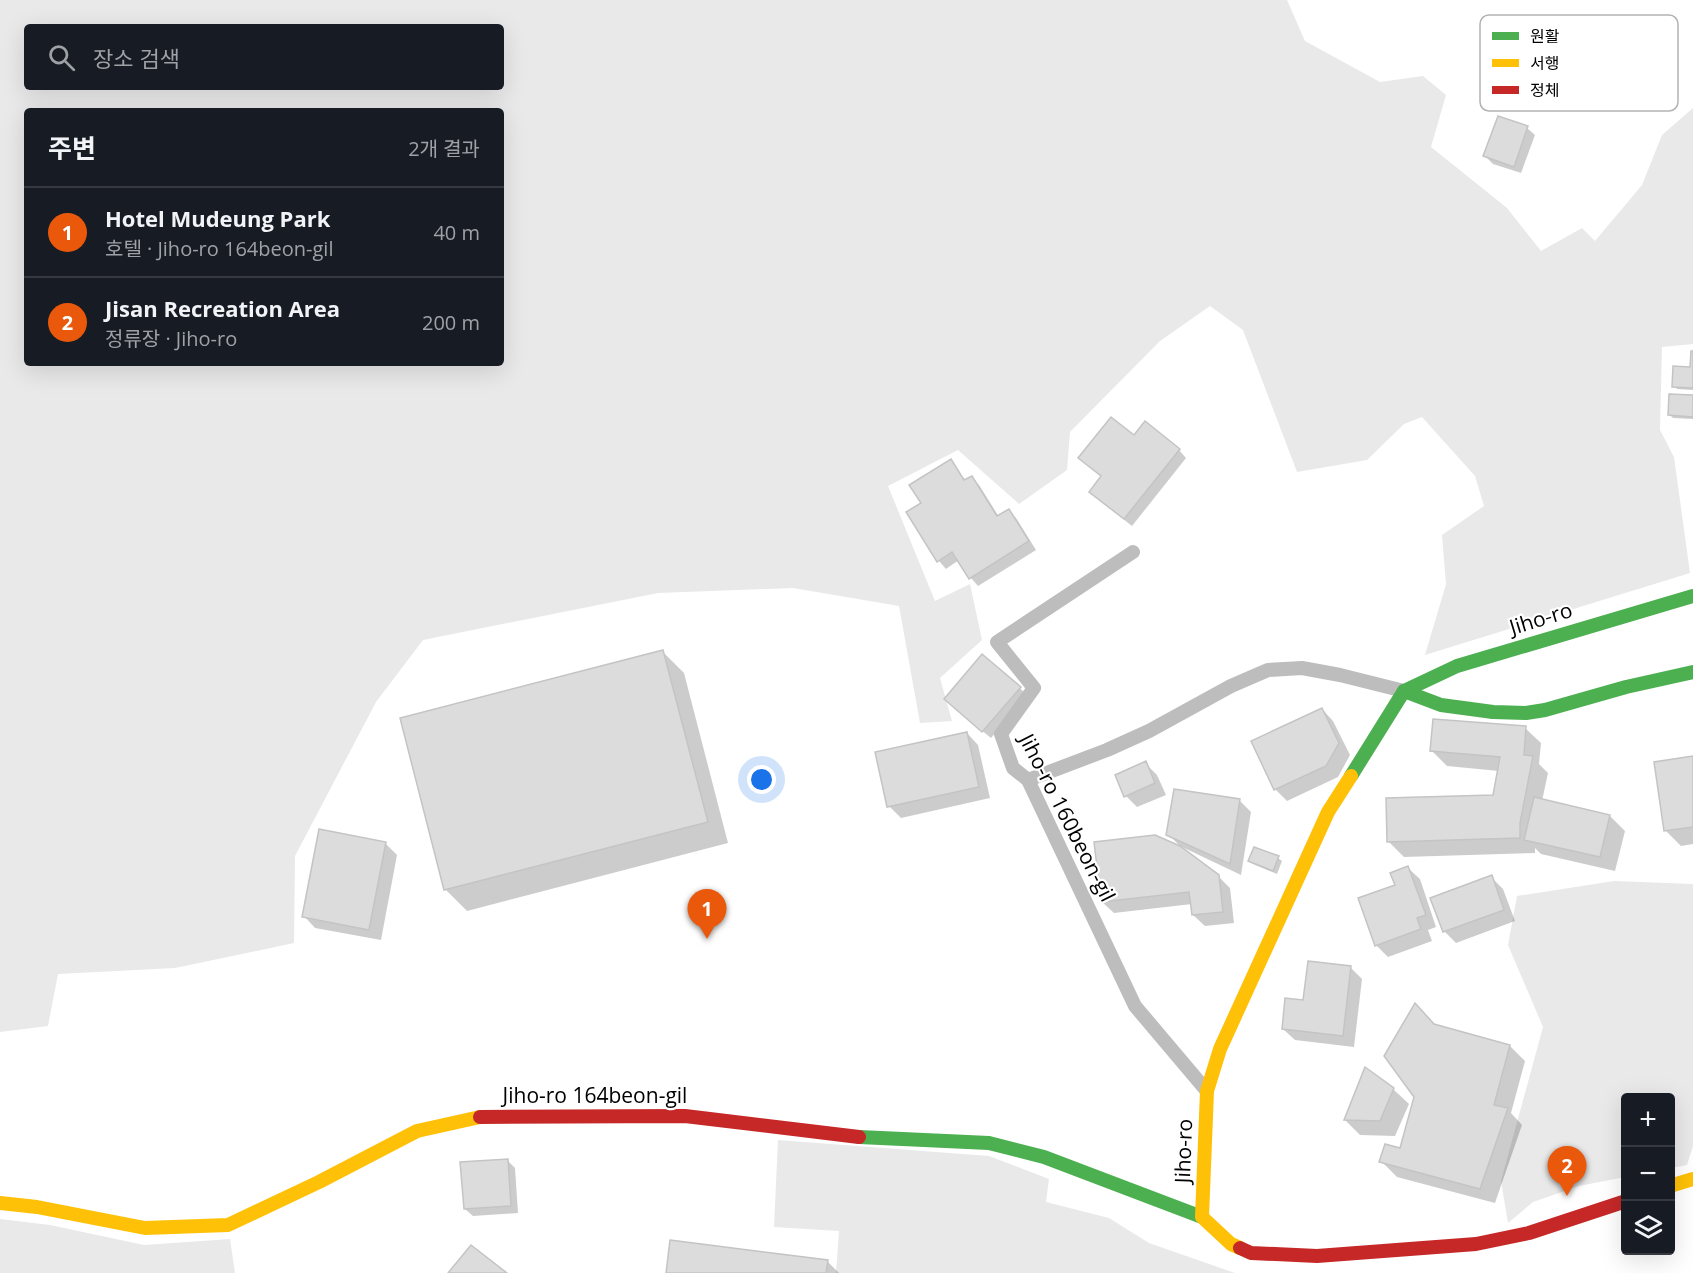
<!DOCTYPE html>
<html lang="ko">
<head>
<meta charset="utf-8">
<style>
	body { margin:0; font-family:"Open Sans","Noto Sans KR",sans-serif; background:#20242c; color:#f1f3f6 }
	.controls { position:absolute; right:18px; bottom:18px; display:grid; overflow:hidden; border-radius:6px; box-shadow:0 6px 24px #0002 }
	.controls button { width:54px; height:54px; display:grid; place-items:center; padding:0; border:0; border-bottom:2px solid #363941; background:#171b24; color:#f1f3f6; font:30px sans-serif }
	.you { position:absolute; left:762px; top:780px; width:21px; height:21px; margin:-15px; border:4px solid #fff; border-radius:50%; background:#1a73e8; box-shadow:0 0 0 9px #1a73e833 }
	.badge { display:grid; place-items:center; width:39px; height:39px; border-radius:50%; background:#ea580c; color:#fff; font-size:20px; font-weight:700 }
	.pin { position:absolute; translate:-50% -50px; filter:drop-shadow(0 2px 3px #0008) }
	.pin::after { content:''; position:absolute; top:32px; width:21px; height:18px; background:inherit; clip-path:polygon(0 0,100% 0,50% 100%) }
	.list { margin:0; padding:0; list-style:none }
	h2 { display:flex; justify-content:space-between; align-items:center; height:78px; margin:0; padding:0 24px; font-size:26px }
	h2 small { font-size:20px; font-weight:400; color:#9ea1a6 }
	.list li { display:grid; grid-template-columns:39px 1fr auto; gap:18px; align-items:center; box-sizing:border-box; height:90px; padding:0 24px; border-top:2px solid #363941 }
	.list b { display:block; font-size:22px; white-space:nowrap }
	.list p { margin:0; font-size:20px; white-space:nowrap; color:#9ea1a6 }
	.list em { font-size:20px; font-style:normal; color:#9ea1a6 }
	.icon { flex:none; width:33px; height:33px; fill:none; stroke:currentColor; stroke-width:2; stroke-linecap:round; stroke-linejoin:round }
	.map { position:relative; flex:none; width:1693px; height:1273px; overflow:hidden }
	.search { position:absolute; background:#171b24; box-shadow:0 6px 24px #0002; left:24px; top:24px; width:480px; height:66px; display:flex; align-items:center; gap:15px; box-sizing:border-box; padding:0 21px; border-radius:6px; color:#9ea1a6; font-size:22px }
	.panel { position:absolute; background:#171b24; box-shadow:0 6px 24px #0002; left:24px; top:108px; width:480px; height:258px; border-radius:6px }
	.map>svg:first-child { display:block }
	.green { fill:#e9e9e9; fill-rule:evenodd }
	.shadow { fill:#0003 }
	.building { fill:#dcdcdc; stroke:#c4c4c4; stroke-width:1.5 }
	.lines { fill:none; stroke-linecap:round; stroke-linejoin:round }
	.lane { stroke:#bdbdbd; stroke-width:14 }
	.fast { stroke:#4caf50; stroke-width:14 }
	.slow { stroke:#ffc107; stroke-width:14 }
	.jam { stroke:#c62828; stroke-width:14 }
	.labels { text-anchor:middle; stroke-width:4.5; stroke-linejoin:round; paint-order:stroke }
	.street-label { font-size:21px; fill:#000; stroke:#fff }
	.key { fill:#fff; stroke:#b2b2b2; stroke-width:1.5 }
	.key-label { font-size:16px; fill:#000 }
</style>
</head>
<body>
<div class="map">
<svg width="1693" height="1273" viewBox="0 0 1693 1273">
	<rect width="100%" height="100%" fill="#fff"/>
	<g class="green">
		<path d="M0,0h1287l18,41 75,41 43,-6 23,19 -15,52 76,61 34,43 41,-23 13,13 47,-56 20,-50 31,-27v236l-31,3 -2,83 14,27 16,116 -265,82 21,-71 -4,-49 42,-29 -9,-30 -53,-59 -18,7 -37,36 -70,12 -54,-142 -33,-24 -50,35 -90,91 -3,38 -48,34 -61,-54 -70,36 47,115 35,-17 12,56 -42,38 12,43 -32,2 -21,-117 -106,-18 -135,5 -235,47 -47,62 -81,154 -1,87 -119,25 -117,6 -10,52 -48,6zM27,27h474v60h-474zM27,111h474v252h-474z"/>
		<polygon points="1614,881 1693,884 1693,1146 1687,1165 1671,1168 1670,1098 1626,1098 1625,1177 1579,1186 1533,1202 1508,1223 1501,1181 1543,1027 1508,945 1517,896"/>
		<polygon points="778,1140 989,1156 1049,1179 1046,1202 1109,1218 1149,1243 1235,1273 836,1273 839,1231 774,1227"/>
		<polygon points="0,1219 50,1225 144,1245 230,1239 235,1273 0,1273"/>
	</g>
	<g class="shadow">
		<polygon points="1527,128 1535,135 1521,173 1493,164 1485,156"/>
		<polygon points="1693,353 1693,390 1677,389 1674,386 1691,369"/>
		<polygon points="1693,396 1693,419 1673,418 1670,415"/>
		<polygon points="1134,437 1179,450 1186,458 1132,526 1098,499 1102,477"/>
		<polygon points="950,461 966,481 971,478 979,485 999,517 1009,511 1016,518 1036,550 978,586 971,578 959,560 946,569 939,561 923,503"/>
		<polygon points="663,652 684,673 728,843 467,911 445,889"/>
		<polygon points="1020,688 1027,696 991,738 953,707"/>
		<polygon points="1322,709 1333,721 1350,755 1338,777 1287,801 1275,789"/>
		<polygon points="1525,728 1541,743 1539,764 1548,773 1542,801 1610,816 1625,831 1615,871 1541,854 1535,848 1535,853 1404,857 1389,842 1494,797 1499,771 1447,766 1432,751"/>
		<polygon points="967,733 978,745 990,798 901,818 889,806"/>
		<polygon points="1693,758 1693,844 1681,846 1665,830"/>
		<polygon points="1145,763 1157,775 1166,795 1137,807 1126,796"/>
		<polygon points="1239,800 1251,812 1241,875 1180,846 1168,834"/>
		<polygon points="385,843 397,855 381,940 315,928 304,916"/>
		<polygon points="1254,849 1278,858 1282,861 1277,874 1253,864 1250,861"/>
		<polygon points="1408,868 1420,879 1436,927 1428,930 1432,941 1388,957 1376,945 1397,886"/>
		<polygon points="1218,876 1230,888 1234,923 1205,926 1193,915 1192,904 1114,913 1102,902"/>
		<polygon points="1491,877 1503,889 1515,921 1456,943 1444,931"/>
		<polygon points="1351,968 1362,979 1354,1047 1295,1040 1283,1029 1304,1002"/>
		<polygon points="1435,1026 1510,1046 1525,1061 1511,1113 1522,1125 1495,1203 1397,1177 1381,1161 1401,1150"/>
		<polygon points="1393,1089 1409,1104 1395,1136 1360,1135 1345,1120"/>
		<polygon points="507,1160 515,1168 518,1213 473,1216 465,1209"/>
		<polygon points="827,1261 839,1273 667,1273"/>
	</g>
	<g class="building">
		<polygon points="1498,116 1528,126 1514,167 1483,156"/>
		<polygon points="1691,351 1693,351 1693,388 1672,387 1673,366 1690,367"/>
		<polygon points="1669,394 1693,395 1693,417 1668,415"/>
		<polygon points="1111,417 1134,435 1145,421 1180,449 1124,519 1089,492 1101,476 1078,458"/>
		<polygon points="951,459 964,480 972,476 997,516 1009,509 1029,541 969,579 952,552 937,562 906,512 921,503 909,485"/>
		<polygon points="663,650 708,822 444,890 400,718"/>
		<polygon points="982,654 1021,687 982,732 944,699"/>
		<polygon points="1322,708 1339,743 1326,766 1274,790 1251,741"/>
		<polygon points="1433,719 1526,726 1524,755 1533,756 1520,823 1520,838 1387,842 1386,798 1493,795 1500,757 1430,751"/>
		<polygon points="967,732 979,787 887,807 875,752"/>
		<polygon points="1693,756 1693,827 1664,831 1654,762"/>
		<polygon points="1146,761 1155,783 1124,797 1115,775"/>
		<polygon points="1174,789 1240,799 1230,864 1166,835"/>
		<polygon points="1534,797 1610,815 1600,857 1524,840"/>
		<polygon points="319,829 386,842 369,930 302,917"/>
		<polygon points="1155,835 1180,846 1219,875 1223,912 1192,915 1189,892 1101,902 1094,842"/>
		<polygon points="1254,847 1279,856 1273,871 1248,861"/>
		<polygon points="1408,866 1426,915 1417,918 1421,929 1375,946 1358,898 1395,885 1390,873"/>
		<polygon points="1492,875 1504,910 1443,932 1430,898"/>
		<polygon points="1308,961 1351,966 1343,1036 1282,1029 1285,998 1303,1000"/>
		<polygon points="1415,1003 1434,1024 1510,1045 1494,1105 1508,1108 1480,1189 1379,1162 1385,1144 1400,1148 1414,1097 1384,1056"/>
		<polygon points="1365,1067 1394,1088 1380,1121 1344,1120"/>
		<polygon points="508,1159 511,1206 464,1209 460,1162"/>
		<polygon points="670,1240 828,1260 826,1273 666,1273"/>
		<polygon points="471,1245 507,1273 448,1273"/>
	</g>
	<g class="lines">
		<g class="lane">
			<polyline points="1133,552 997,642 1034,688 1001,734 1013,768 1028,780 1135,1006 1206,1090"/>
			<polyline points="1028,780 1107,750 1149,731 1231,686 1268,670 1302,668 1340,675 1404,691"/>
		</g>
		<g class="fast">
			<polyline points="1404,691 1441,705 1493,712 1526,713 1545,710 1626,687 1693,672"/>
			<polyline points="1351,776 1404,691 1457,666 1693,596"/>
			<polyline points="859,1137 989,1143 1044,1157 1202,1217"/>
		</g>
		<g class="slow">
			<polyline points="1670,1186 1693,1179"/>
			<polyline points="0,1203 37,1207 145,1228 228,1225 319,1182 417,1131 480,1117"/>
			<polyline points="1240,1248 1231,1244 1202,1217 1207,1091 1220,1049 1328,812 1351,776"/>
		</g>
		<g class="jam">
			<polyline points="480,1117 685,1116 859,1137"/>
			<polyline points="1240,1248 1251,1253 1317,1256 1476,1244 1529,1233 1626,1201"/>
		</g>
	</g>
	<g class="labels">
		<g class="street-label">
			<text transform="translate(1541 619) rotate(-17)" y="7">Jiho-ro</text>
			<text transform="translate(1067 818) rotate(63)" y="7">Jiho-ro 160beon-gil</text>
			<text x="595" y="1103">Jiho-ro 164beon-gil</text>
			<text transform="translate(1184 1151) rotate(-88)" y="7">Jiho-ro</text>
		</g>
	</g>
	<rect x="1480" y="15" width="198" height="96" rx="9" class="key"/>
	<rect x="1492" y="32" width="27" height="8" fill="#4caf50"/>
	<rect x="1492" y="59" width="27" height="8" fill="#ffc107"/>
	<rect x="1492" y="86" width="27" height="8" fill="#c62828"/>
	<g class="key-label">
		<text x="1530" y="42">원활</text>
		<text x="1530" y="69">서행</text>
		<text x="1530" y="96">정체</text>
	</g>
</svg>
<div class="controls">
<button>+</button>
<button>−</button>
<button><svg class="icon" aria-label="layers" viewBox="0 0 24 24"><path d="M12 4l9 5-9 5-9-5zM3 14l9 5 9-5"/></svg></button>
</div>
<div class="you"></div>
<div class="pin badge" style="left:707px;top:939px">1</div>
<div class="pin badge" style="left:1567px;top:1196px">2</div>
<div class="search"><svg class="icon" aria-label="search" viewBox="0 0 24 24"><circle cx="10" cy="10" r="6"/><path d="M15 15l6 6"/></svg>장소 검색</div>
<section class="panel">
<h2>주변<small>2개 결과</small></h2>
<ul class="list">
<li><span class="badge">1</span><div><b>Hotel Mudeung Park</b><p>호텔 · Jiho-ro 164beon-gil</p></div><em>40 m</em></li>
<li><span class="badge">2</span><div><b>Jisan Recreation Area</b><p>정류장 · Jiho-ro</p></div><em>200 m</em></li>
</ul>
</section>
</div>
</body>
</html>
